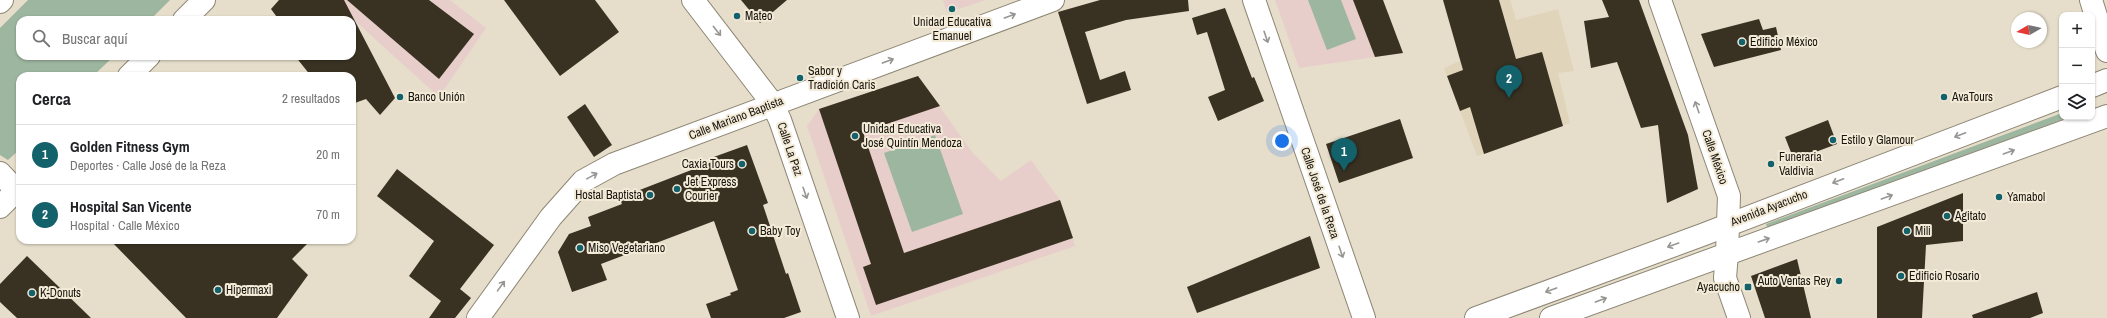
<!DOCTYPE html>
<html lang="es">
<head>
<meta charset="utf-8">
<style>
	body { margin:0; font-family:"Archivo Narrow",sans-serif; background:#f6f6f6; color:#202124 }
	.controls { position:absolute; right:12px; top:12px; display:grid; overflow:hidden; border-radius:8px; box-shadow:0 1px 3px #0004 }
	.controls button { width:36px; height:36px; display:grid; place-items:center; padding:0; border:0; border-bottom:1px solid #e0e0e0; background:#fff; color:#202124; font:20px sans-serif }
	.compass { position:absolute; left:2011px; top:12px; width:36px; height:36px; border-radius:50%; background:#fff; box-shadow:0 1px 3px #0004; rotate:261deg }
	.you { position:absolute; left:1282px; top:141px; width:14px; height:14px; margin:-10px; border:3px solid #fff; border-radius:50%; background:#1a73e8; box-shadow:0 0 0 6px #1a73e833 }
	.badge { display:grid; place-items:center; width:26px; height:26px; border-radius:50%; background:#13616b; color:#fff; font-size:13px; font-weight:700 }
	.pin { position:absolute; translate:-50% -33px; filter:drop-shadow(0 1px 2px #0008) }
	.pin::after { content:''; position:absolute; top:21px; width:14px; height:12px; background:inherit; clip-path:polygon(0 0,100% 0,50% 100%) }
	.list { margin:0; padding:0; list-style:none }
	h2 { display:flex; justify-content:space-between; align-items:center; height:52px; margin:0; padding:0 16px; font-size:17px }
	h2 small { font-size:13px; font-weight:400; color:#757577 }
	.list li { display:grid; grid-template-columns:26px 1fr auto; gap:12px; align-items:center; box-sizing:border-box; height:60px; padding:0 16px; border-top:1px solid #e0e0e0 }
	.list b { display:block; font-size:15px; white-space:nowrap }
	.list p { margin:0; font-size:13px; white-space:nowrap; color:#757577 }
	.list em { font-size:13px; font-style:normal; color:#757577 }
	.icon { flex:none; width:22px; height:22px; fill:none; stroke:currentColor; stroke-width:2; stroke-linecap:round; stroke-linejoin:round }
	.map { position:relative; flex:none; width:2107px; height:318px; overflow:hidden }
	.search { position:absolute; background:#fff; box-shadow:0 1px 3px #0004; left:16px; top:16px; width:340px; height:44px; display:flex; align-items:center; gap:10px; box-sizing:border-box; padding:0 14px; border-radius:12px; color:#757577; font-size:15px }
	.panel { position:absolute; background:#fff; box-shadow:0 1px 3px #0004; left:16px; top:72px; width:340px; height:172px; border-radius:12px }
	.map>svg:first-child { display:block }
	.commercial { fill:#e8cecb }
	.built { fill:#e0d4ba }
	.education { fill:#e8ceca }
	.green { fill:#9db69f }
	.building { fill:#393223 }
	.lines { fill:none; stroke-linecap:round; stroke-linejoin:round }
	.minor-casing { stroke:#8d8674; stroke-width:24 }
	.secondary-casing { stroke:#8d8674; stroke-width:24 }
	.primary-casing { stroke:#8d8674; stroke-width:24 }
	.minor { stroke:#fff; stroke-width:22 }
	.secondary { stroke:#fff; stroke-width:22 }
	.primary { stroke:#fff; stroke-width:22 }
	.oneway { stroke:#979693 }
	.poi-dot { fill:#13616b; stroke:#f3ebd8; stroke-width:1.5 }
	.labels { text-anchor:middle; stroke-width:4; stroke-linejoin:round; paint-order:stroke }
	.poi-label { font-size:12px; fill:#18150e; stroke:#f3ebd8; text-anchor:start }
	.street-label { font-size:12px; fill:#18150e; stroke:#f3ebd8 }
</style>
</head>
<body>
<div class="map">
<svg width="2107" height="318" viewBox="0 0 2107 318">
	<rect width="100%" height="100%" fill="#e6decb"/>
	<polygon class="commercial" points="332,0 450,0 486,28 439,97"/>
	<polygon class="built" points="1510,0 1516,20 1558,9 1574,71 1558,73 1570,123 1477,156 1444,68 1460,61 1443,1"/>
	<g class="education">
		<polygon points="943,0 986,0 947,13"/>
		<polygon points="1275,0 1383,0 1403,53 1299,68"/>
		<polygon points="918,76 972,152 1001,181 1031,160 1060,200 1075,246 871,316 807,126 819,109"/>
	</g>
	<g class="green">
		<polygon points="28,0 170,0 150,20 20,20 20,56 114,56 93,76 20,76 20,149 8,160 0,155 0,28"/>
		<polygon points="1308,0 1341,0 1356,39 1327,50"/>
		<polygon points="2062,113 2062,117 2069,117 1768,230 1766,224"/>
		<polygon points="935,135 963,214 912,232 884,153"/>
	</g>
	<g class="building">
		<polygon points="279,0 344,0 395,98 380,115 366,99 352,104 352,76 311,76 295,56 352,56 352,20 279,20 271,9"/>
		<polygon points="347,0 429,0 474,34 439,79"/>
		<polygon points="504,0 595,0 619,32 560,76"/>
		<polygon points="741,0 787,0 760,23"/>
		<polygon points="1100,0 1188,0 1189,11 1126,20 1085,32 1100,80 1125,71 1131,90 1087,104 1058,12"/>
		<polygon points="1353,0 1383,0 1403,53 1375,57"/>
		<polygon points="1443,0 1499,0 1516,59 1542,52 1563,126 1484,154 1470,107 1460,111 1447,76 1463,70"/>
		<polygon points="1602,0 1639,0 1688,135 1698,189 1667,203 1658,125 1641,128 1617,62 1591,68 1584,21 1609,17"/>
		<polygon points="1225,8 1252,78 1254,77 1264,101 1218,121 1208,97 1225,90 1207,32 1197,35 1192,18"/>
		<polygon points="1759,19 1763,30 1776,27 1781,50 1714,67 1701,34"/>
		<polygon points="918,76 940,106 863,132 904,253 1060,200 1073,238 876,305 863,267 871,264 819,109"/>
		<polygon points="585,104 612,145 594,157 567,117"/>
		<polygon points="1400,119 1413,158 1339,183 1326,144"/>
		<polygon points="1828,120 1837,144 1794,160 1785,137"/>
		<polygon points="747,145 768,203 763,205 786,274 788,273 801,312 784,318 711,318 706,304 731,295 730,293 738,290 714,221 601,264 607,280 572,292 558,252 569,234 591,226 588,217 622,204 619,198 712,162 711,158"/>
		<polygon points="397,169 494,245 460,289 471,298 455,318 429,318 441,301 409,276 434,241 377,196"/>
		<polygon points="1963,193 1963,241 1926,245 1922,318 1877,318 1877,227"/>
		<polygon points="1310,236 1320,268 1197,313 1187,287"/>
		<polygon points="110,240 311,240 292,259 308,275 277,318 186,318"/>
		<polygon points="27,256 91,318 17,318 0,302 0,284"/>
		<polygon points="1797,259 1811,318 1765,318 1751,276"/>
		<polygon points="2037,292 2043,313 2030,318 1973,318 1972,315"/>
	</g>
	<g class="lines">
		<g class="minor-casing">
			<g id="minor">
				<polyline points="693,0 772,103 780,120 848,318"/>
				<polyline points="2091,0 2107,51"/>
				<polyline points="0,173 17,191"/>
				<polyline points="478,318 551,217 583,181 614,164 1053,0"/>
			</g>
		</g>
		<g class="secondary-casing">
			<g id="secondary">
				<polyline points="1254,0 1364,318"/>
				<polyline points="1660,0 1729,196 1727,253 1725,278 1739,318"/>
			</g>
		</g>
		<g class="primary-casing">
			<g id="primary">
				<polyline points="0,2 2,0"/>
				<polyline points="184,20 204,0"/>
				<polyline points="129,76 149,56"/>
				<polyline points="2092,86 2107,80"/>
				<polyline points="0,207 20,187"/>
				<polyline points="1476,318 1702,235 2062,97"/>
				<polyline points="1551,318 2107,116"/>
			</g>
		</g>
		<use href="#minor" class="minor"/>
		<use href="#secondary" class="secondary"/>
		<use href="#primary" class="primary"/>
	</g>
	<defs><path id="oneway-shaft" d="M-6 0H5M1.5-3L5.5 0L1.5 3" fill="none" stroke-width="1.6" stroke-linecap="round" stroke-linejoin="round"/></defs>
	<g class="oneway">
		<use href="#oneway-shaft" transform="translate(1010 16) rotate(-20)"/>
		<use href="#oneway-shaft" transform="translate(717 31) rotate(52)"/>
		<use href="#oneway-shaft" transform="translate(1266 37) rotate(71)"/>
		<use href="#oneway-shaft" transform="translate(888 61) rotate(-20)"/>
		<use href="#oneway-shaft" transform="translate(1697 107) rotate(-109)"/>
		<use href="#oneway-shaft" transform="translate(1960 135) rotate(159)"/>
		<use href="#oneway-shaft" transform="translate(2009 152) rotate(-20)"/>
		<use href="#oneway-shaft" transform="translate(592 176) rotate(-29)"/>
		<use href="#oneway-shaft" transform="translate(1838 181) rotate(159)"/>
		<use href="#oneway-shaft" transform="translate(805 193) rotate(71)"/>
		<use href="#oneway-shaft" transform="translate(1887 197) rotate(-20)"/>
		<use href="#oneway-shaft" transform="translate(1764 240) rotate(-19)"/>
		<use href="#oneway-shaft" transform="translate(1673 245) rotate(160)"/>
		<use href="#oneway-shaft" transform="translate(1341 252) rotate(71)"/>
		<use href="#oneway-shaft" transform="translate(501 286) rotate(-54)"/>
		<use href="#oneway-shaft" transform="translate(1551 290) rotate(160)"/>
		<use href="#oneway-shaft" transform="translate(1601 300) rotate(-20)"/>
	</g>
	<g class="poi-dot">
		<circle cx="952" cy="9" r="4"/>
		<circle cx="737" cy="16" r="4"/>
		<circle cx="1742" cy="42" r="4"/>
		<circle cx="800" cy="78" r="4"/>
		<circle cx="400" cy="97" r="4"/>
		<circle cx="1944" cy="97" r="4"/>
		<circle cx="855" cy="136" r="4"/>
		<circle cx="1833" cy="140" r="4"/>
		<circle cx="742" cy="164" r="4"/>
		<circle cx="1771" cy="164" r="4"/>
		<circle cx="677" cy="189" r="4"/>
		<circle cx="650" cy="195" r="4"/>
		<circle cx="1999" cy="197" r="4"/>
		<circle cx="1947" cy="216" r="4"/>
		<circle cx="752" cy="231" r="4"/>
		<circle cx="1907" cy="231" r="4"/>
		<circle cx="580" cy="248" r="4"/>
		<circle cx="1901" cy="276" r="4"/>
		<circle cx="1839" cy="281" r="4"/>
		<rect x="1744" y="283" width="8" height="8" rx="2"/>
		<circle cx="218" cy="290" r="4"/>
		<circle cx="32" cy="293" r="4"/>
	</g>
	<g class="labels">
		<g class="poi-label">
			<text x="745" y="20">Mateo</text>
			<text x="952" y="26" text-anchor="middle">Unidad Educativa<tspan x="952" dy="14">Emanuel</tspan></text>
			<text x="1750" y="46">Edificio México</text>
			<text x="808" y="75">Sabor y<tspan x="808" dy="14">Tradición Caris</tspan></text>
			<text x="408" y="101">Banco Unión</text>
			<text x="1952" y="101">AvaTours</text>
			<text x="863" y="133">Unidad Educativa<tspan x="863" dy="14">José Quintín Mendoza</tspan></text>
			<text x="1841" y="144">Estilo y Glamour</text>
			<text x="1779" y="161">Funeraria<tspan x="1779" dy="14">Valdivia</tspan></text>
			<text x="734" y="168" text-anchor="end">Caxia Tours</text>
			<text x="685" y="186">Jet Express<tspan x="685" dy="14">Courier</tspan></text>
			<text x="642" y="199" text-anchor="end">Hostal Baptista</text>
			<text x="2007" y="201">Yamabol</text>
			<text x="1955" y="220">Agitato</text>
			<text x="760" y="235">Baby Toy</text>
			<text x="1915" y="235">Mili</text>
			<text x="588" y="252">Miso Vegetariano</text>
			<text x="1909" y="280">Edificio Rosario</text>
			<text x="1831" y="285" text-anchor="end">Auto Ventas Rey</text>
			<text x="1740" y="291" text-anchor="end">Ayacucho</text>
			<text x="226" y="294">Hipermaxi</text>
			<text x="40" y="297">K-Donuts</text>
		</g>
		<g class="street-label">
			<text transform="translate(736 118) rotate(-21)" y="4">Calle Mariano Baptista</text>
			<text transform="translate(790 149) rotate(71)" y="4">Calle La Paz</text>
			<text transform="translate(1715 157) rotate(71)" y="4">Calle México</text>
			<text transform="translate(1320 193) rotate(71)" y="4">Calle José de la Reza</text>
			<text transform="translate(1769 208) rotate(-21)" y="4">Avenida Ayacucho</text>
		</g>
	</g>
</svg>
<div class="controls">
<button>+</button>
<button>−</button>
<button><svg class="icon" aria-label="layers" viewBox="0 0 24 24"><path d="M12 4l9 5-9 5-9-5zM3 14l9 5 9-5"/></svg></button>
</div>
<svg class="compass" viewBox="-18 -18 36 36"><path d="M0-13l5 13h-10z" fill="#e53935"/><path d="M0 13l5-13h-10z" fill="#757577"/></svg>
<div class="you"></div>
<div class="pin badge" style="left:1344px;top:171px">1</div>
<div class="pin badge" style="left:1509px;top:98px">2</div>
<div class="search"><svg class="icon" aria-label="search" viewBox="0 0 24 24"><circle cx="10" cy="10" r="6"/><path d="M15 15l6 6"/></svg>Buscar aquí</div>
<section class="panel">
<h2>Cerca<small>2 resultados</small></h2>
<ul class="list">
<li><span class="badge">1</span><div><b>Golden Fitness Gym</b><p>Deportes · Calle José de la Reza</p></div><em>20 m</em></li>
<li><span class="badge">2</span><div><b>Hospital San Vicente</b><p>Hospital · Calle México</p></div><em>70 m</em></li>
</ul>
</section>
</div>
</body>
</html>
